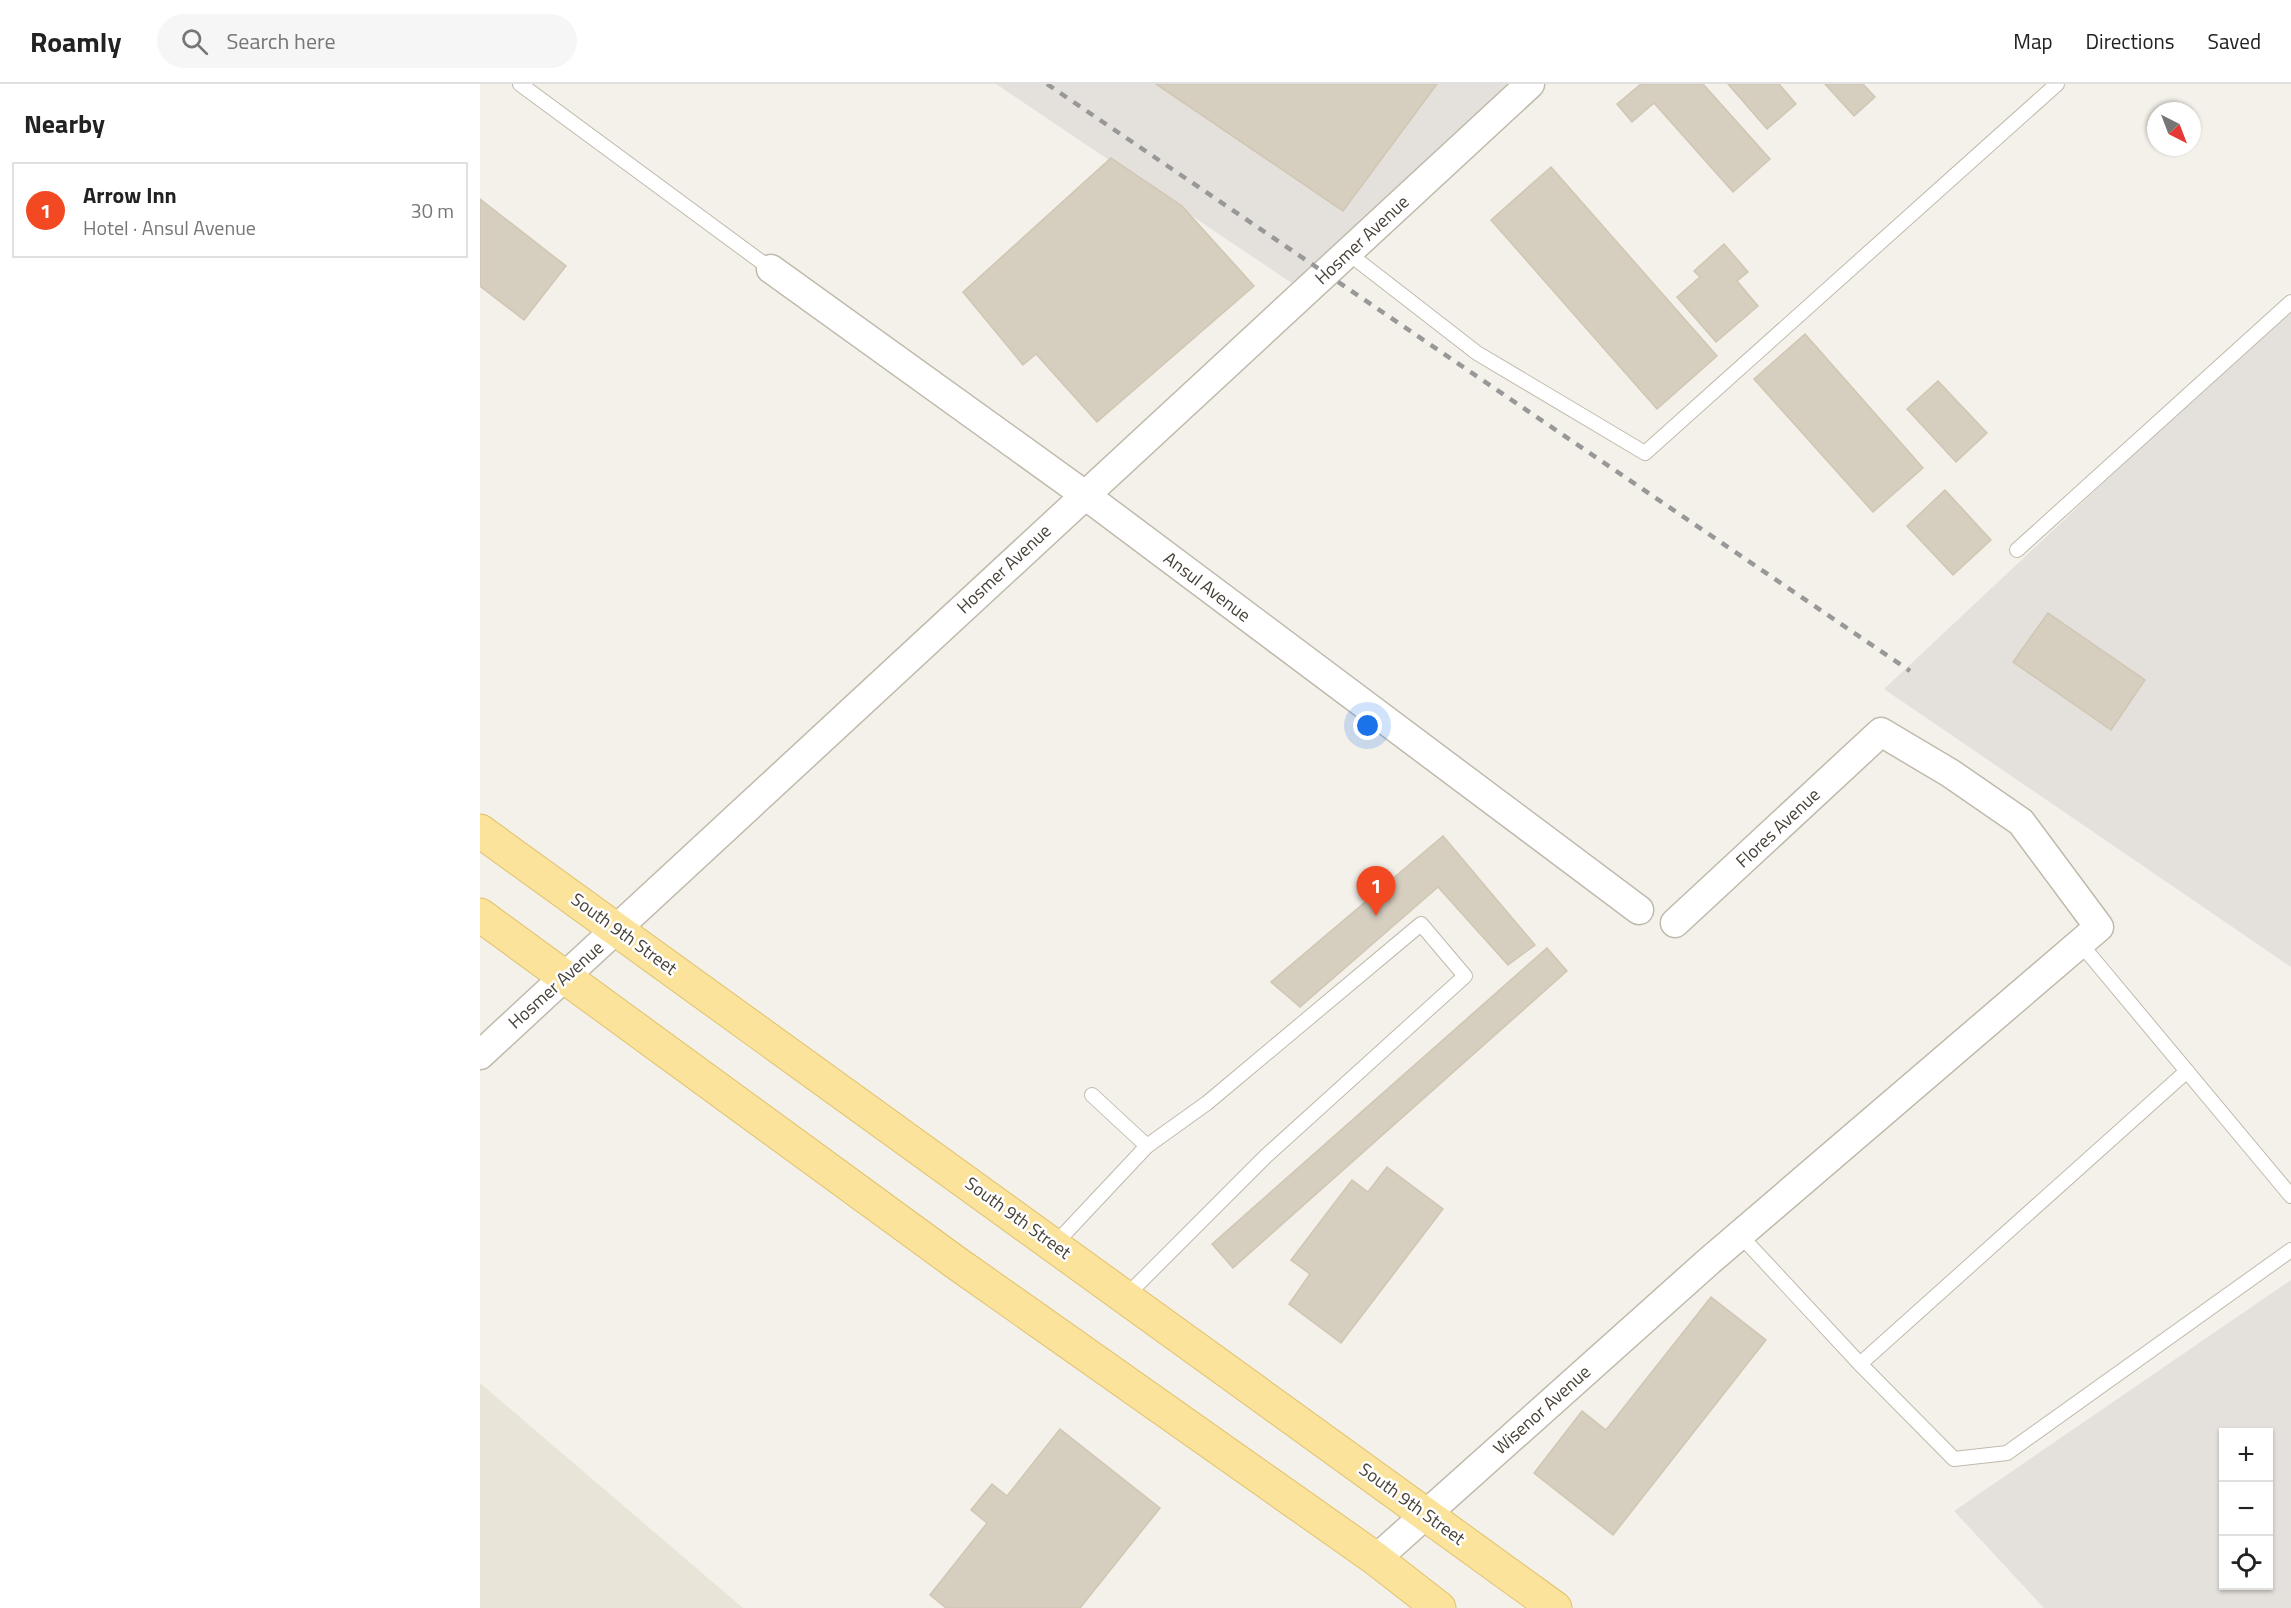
<!DOCTYPE html>
<html lang="en">
<head>
<meta charset="utf-8">
<style>
	body { margin:0; font-family:"Titillium Web",sans-serif; background:#f6f6f6; color:#222 }
	.controls { position:absolute; right:18px; bottom:18px; display:grid; overflow:hidden; border-radius:0px; box-shadow:0 2px 4px #0004 }
	.controls button { width:54px; height:54px; display:grid; place-items:center; padding:0; border:0; border-bottom:2px solid #e0e0e0; background:#fff; color:#222; font:30px sans-serif }
	.compass { position:absolute; left:1667px; top:18px; width:54px; height:54px; border-radius:50%; background:#fff; box-shadow:0 2px 4px #0004; rotate:138deg }
	.you { position:absolute; left:888px; top:642px; width:21px; height:21px; margin:-15px; border:4px solid #fff; border-radius:50%; background:#1a73e8; box-shadow:0 0 0 9px #1a73e833 }
	.badge { display:grid; place-items:center; width:39px; height:39px; border-radius:50%; background:#f34922; color:#fff; font-size:20px; font-weight:700 }
	.pin { position:absolute; translate:-50% -50px; filter:drop-shadow(0 2px 3px #0008) }
	.pin::after { content:''; position:absolute; top:32px; width:21px; height:18px; background:inherit; clip-path:polygon(0 0,100% 0,50% 100%) }
	.list { margin:0; padding:0; list-style:none }
	h2 { display:flex; justify-content:space-between; align-items:center; height:78px; margin:0; padding:0 24px; font-size:26px }
	h2 small { font-size:20px; font-weight:400; color:#767676 }
	.list li { display:grid; grid-template-columns:39px 1fr auto; gap:18px; align-items:center; box-sizing:border-box; height:96px; margin:0 12px 12px; padding:0 12px; border:2px solid #e0e0e0; border-radius:0px }
	.list b { display:block; font-size:22px; white-space:nowrap }
	.list p { margin:0; font-size:20px; white-space:nowrap; color:#767676 }
	.list em { font-size:20px; font-style:normal; color:#767676 }
	.icon { flex:none; width:33px; height:33px; fill:none; stroke:currentColor; stroke-width:2; stroke-linecap:round; stroke-linejoin:round }
	.map { position:relative; flex:none; width:1811px; height:1524px; overflow:hidden }
	header { display:flex; align-items:center; gap:36px; box-sizing:border-box; height:84px; padding:0 30px; background:#fff; border-bottom:2px solid #e0e0e0 }
	header strong { font-size:28px }
	nav { display:flex; gap:33px; margin-inline-start:auto; font-size:21px }
	.search { width:420px; height:54px; background:#f6f6f6; display:flex; align-items:center; gap:15px; box-sizing:border-box; padding:0 21px; border-radius:33px; color:#767676; font-size:22px }
	main { display:flex }
	aside { flex:1; background:#fff }
	.map>svg:first-child { display:block }
	.residential { fill:#e8e4d8 }
	.industrial { fill:#e4e0db; fill-rule:evenodd }
	.building { fill:#d6cebf; stroke:#d0c6b3; stroke-width:1.5 }
	.lines { fill:none; stroke-linecap:round; stroke-linejoin:round }
	.lane-casing { stroke:#c0baac; stroke-width:16 }
	.street-casing { stroke:#c0baac; stroke-width:31 }
	.primary-casing { stroke:#e0c26c; stroke-width:35 }
	.lane { stroke:#fff; stroke-width:14 }
	.street { stroke:#fff; stroke-width:28 }
	.primary { stroke:#fbe39c; stroke-width:33 }
	.rail { stroke:#989898; stroke-width:4.5; stroke-dasharray:8 8; stroke-linecap:butt }
	.labels { text-anchor:middle; stroke-width:5; stroke-linejoin:round; paint-order:stroke }
	.street-label { font-size:18px; fill:#484238; stroke:#fff }
</style>
</head>
<body>
<header>
<strong>Roamly</strong>
<div class="search"><svg class="icon" aria-label="search" viewBox="0 0 24 24"><circle cx="10" cy="10" r="6"/><path d="M15 15l6 6"/></svg>Search here</div>
<nav><a>Map</a><a>Directions</a><a>Saved</a></nav>
</header>
<main>
<aside>
<h2>Nearby<small></small></h2>
<ul class="list">
<li><span class="badge">1</span><div><b>Arrow Inn</b><p>Hotel · Ansul Avenue</p></div><em>30 m</em></li>
</ul>
</aside>
<div class="map">
<svg width="1811" height="1524" viewBox="0 0 1811 1524">
	<rect width="100%" height="100%" fill="#f4f1ea"/>
	<polygon class="residential" points="0,1299 263,1524 0,1524"/>
	<g class="industrial">
		<polygon points="516,0 1050,0 825,208"/>
		<polygon points="1811,223 1811,883 1404,605"/>
		<path d="M1811,1196v328h-247l-90,-97zM1788,1348v154h-44v-154z"/>
	</g>
	<g class="building">
		<polygon points="676,0 957,0 863,127"/>
		<polygon points="1161,0 1223,0 1290,75 1253,108 1174,19 1152,38 1137,20"/>
		<polygon points="1248,0 1299,0 1316,20 1287,45"/>
		<polygon points="1345,0 1383,0 1395,13 1374,32"/>
		<polygon points="631,74 702,122 774,202 617,338 556,270 543,281 483,208"/>
		<polygon points="1071,83 1237,272 1177,325 1011,136"/>
		<polygon points="0,115 86,182 44,236 0,202"/>
		<polygon points="1244,160 1268,188 1257,197 1278,222 1236,258 1197,213 1220,193 1214,187"/>
		<polygon points="1325,250 1443,384 1393,428 1274,295"/>
		<polygon points="1458,297 1507,349 1476,378 1427,325"/>
		<polygon points="1465,406 1511,456 1473,491 1427,442"/>
		<polygon points="1568,529 1665,596 1631,646 1533,578"/>
		<polygon points="963,752 1055,861 1028,881 958,803 820,923 791,898"/>
		<polygon points="1067,864 1087,887 753,1184 732,1160"/>
		<polygon points="907,1083 963,1125 861,1259 809,1220 830,1190 811,1176 872,1096 888,1108"/>
		<polygon points="1231,1213 1286,1256 1133,1451 1054,1389 1102,1327 1126,1346"/>
		<polygon points="580,1345 680,1424 600,1524 466,1524 450,1511 507,1439 491,1426 512,1400 527,1412"/>
	</g>
	<g class="lines">
		<g class="lane-casing">
			<g id="lane">
				<polyline points="40,0 291,185"/>
				<polyline points="868,169 997,269 1165,369 1577,0"/>
				<polyline points="1537,466 1811,218"/>
				<polyline points="1600,859 1811,1112"/>
				<polyline points="612,1011 667,1062 727,1019 941,840 985,892 786,1072 646,1212"/>
				<polyline points="1260,1151 1380,1280 1474,1375 1527,1369 1811,1166"/>
				<polyline points="574,1161 667,1062"/>
				<polyline points="1380,1280 1707,987"/>
			</g>
		</g>
		<g class="street-casing">
			<g id="street">
				<polyline points="291,185 605,411 1159,826"/>
				<polyline points="0,971 1050,0"/>
				<polyline points="896,1475 1228,1178 1619,843 1541,738 1470,689 1401,648 1195,839"/>
			</g>
		</g>
		<g class="primary-casing">
			<g id="primary">
				<polyline points="0,747 1075,1524"/>
				<polyline points="0,831 475,1178 896,1475 959,1524"/>
			</g>
		</g>
		<use href="#lane" class="lane"/>
		<use href="#street" class="street"/>
		<use href="#primary" class="primary"/>
		<polyline class="rail" points="567,0 1430,587"/>
	</g>
	<g class="labels">
		<g class="street-label">
			<text transform="translate(882 156) rotate(-43)" y="6">Hosmer Avenue</text>
			<text transform="translate(524 485) rotate(-43)" y="6">Hosmer Avenue</text>
			<text transform="translate(727 503) rotate(37)" y="6">Ansul Avenue</text>
			<text transform="translate(1298 744) rotate(-43)" y="6">Flores Avenue</text>
			<text transform="translate(144 850) rotate(36)" y="6">South 9th Street</text>
			<text transform="translate(76 901) rotate(-42)" y="6">Hosmer Avenue</text>
			<text transform="translate(538 1134) rotate(36)" y="6">South 9th Street</text>
			<text transform="translate(1062 1326) rotate(-42)" y="6">Wisenor Avenue</text>
			<text transform="translate(932 1420) rotate(36)" y="6">South 9th Street</text>
		</g>
	</g>
</svg>
<div class="controls">
<button>+</button>
<button>−</button>
<button><svg class="icon" aria-label="locate" viewBox="0 0 24 24"><circle cx="12" cy="12" r="6"/><path d="M12 2v4M12 18v4M2 12h4M18 12h4"/></svg></button>
</div>
<svg class="compass" viewBox="-18 -18 36 36"><path d="M0-13l5 13h-10z" fill="#e53935"/><path d="M0 13l5-13h-10z" fill="#767676"/></svg>
<div class="you"></div>
<div class="pin badge" style="left:896px;top:832px">1</div>
</div>
</main>
</body>
</html>
